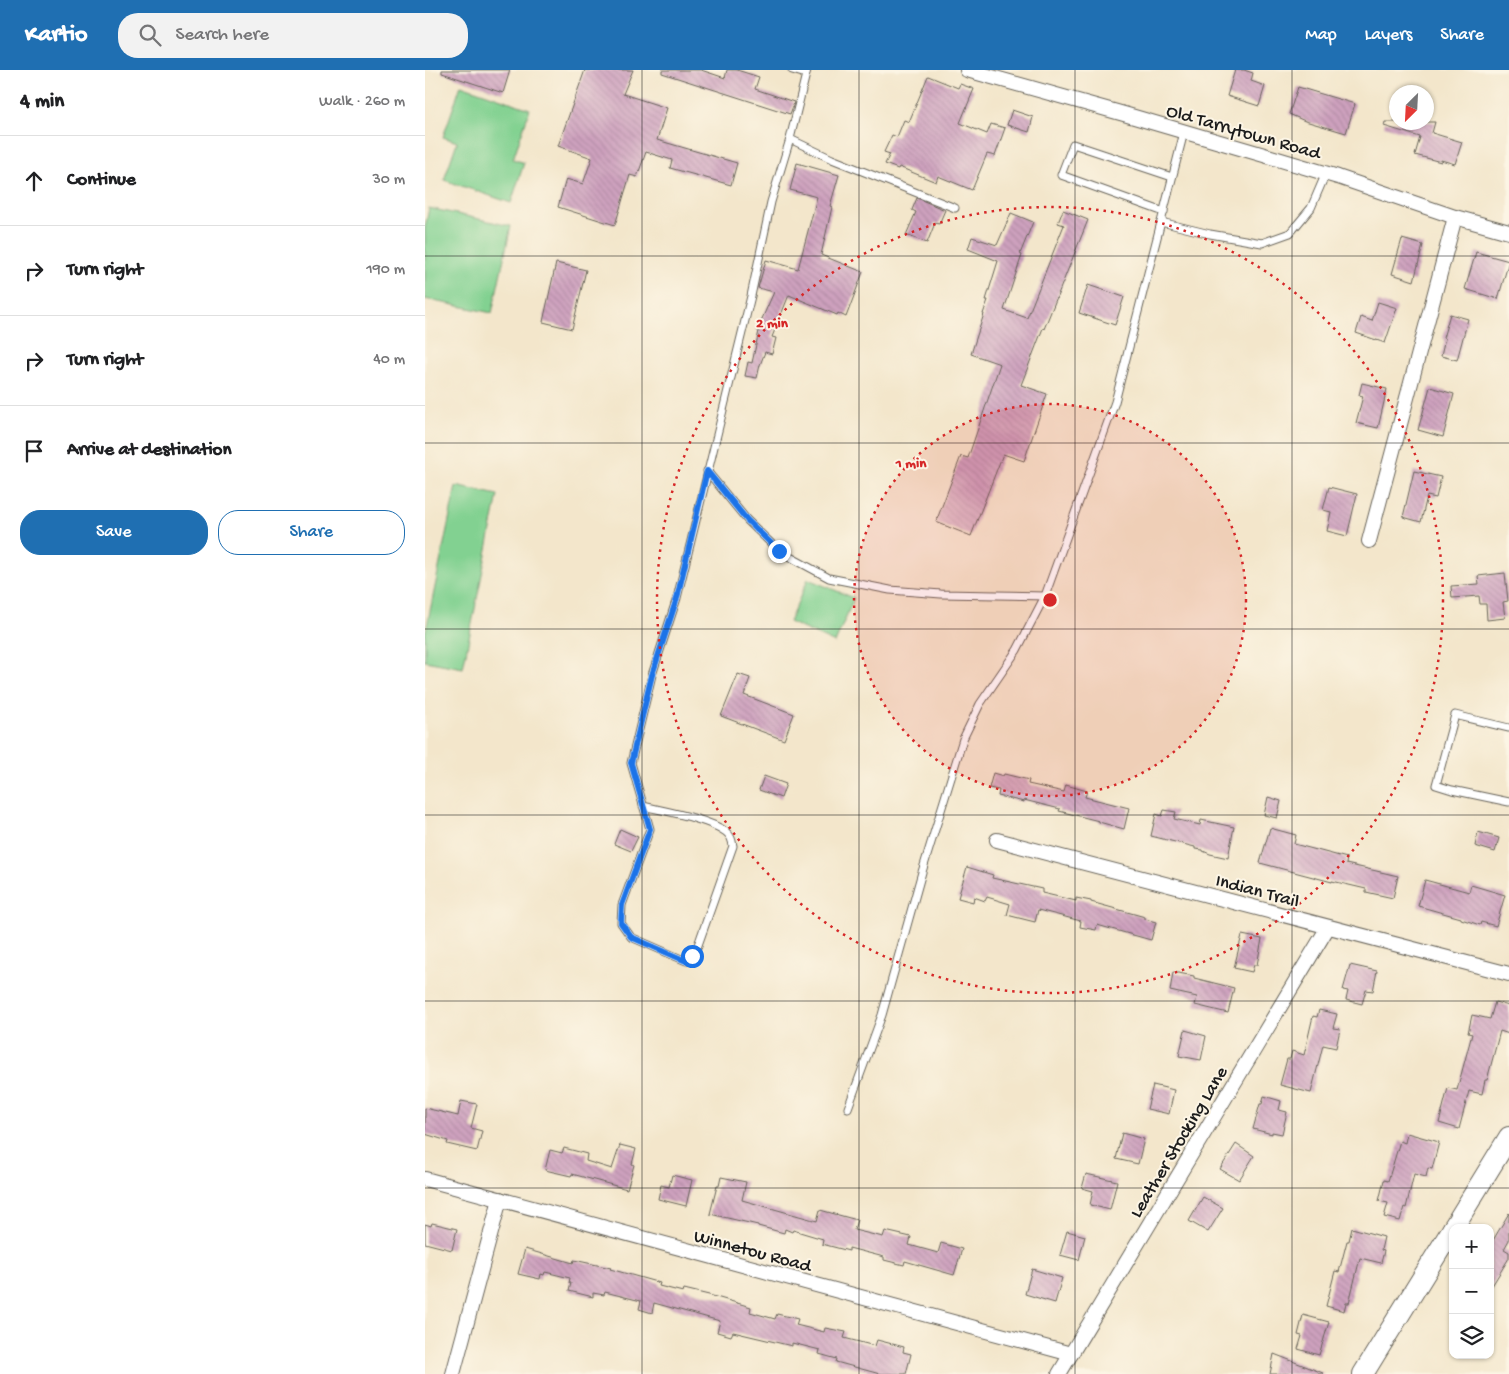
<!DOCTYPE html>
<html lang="en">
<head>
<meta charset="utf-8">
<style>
	body { margin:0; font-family:"Gochi Hand",sans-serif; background:#f2f2f2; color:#202124 }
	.controls { position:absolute; right:15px; bottom:15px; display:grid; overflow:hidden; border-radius:10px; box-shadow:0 1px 4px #0004 }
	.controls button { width:45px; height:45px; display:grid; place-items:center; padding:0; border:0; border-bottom:1px solid #e0e0e0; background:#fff; color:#202124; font:25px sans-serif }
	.compass { position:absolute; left:964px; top:15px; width:45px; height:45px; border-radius:50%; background:#fff; box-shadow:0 1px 4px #0004; rotate:204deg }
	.stop { position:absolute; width:15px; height:15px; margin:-11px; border:4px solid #1a73e8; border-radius:50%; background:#fff }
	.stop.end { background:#1a73e8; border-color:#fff; box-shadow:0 1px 5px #0008 }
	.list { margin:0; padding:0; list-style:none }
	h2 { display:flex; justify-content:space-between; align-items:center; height:65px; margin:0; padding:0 20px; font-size:21px }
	h2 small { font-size:16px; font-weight:400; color:#757577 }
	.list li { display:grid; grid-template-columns:32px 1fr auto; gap:15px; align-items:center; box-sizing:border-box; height:90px; padding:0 20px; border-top:1px solid #e0e0e0 }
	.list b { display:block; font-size:19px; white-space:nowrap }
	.list em { font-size:16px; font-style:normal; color:#757577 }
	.actions { display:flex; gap:10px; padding:15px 20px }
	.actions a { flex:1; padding:11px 0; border:1px solid #1f6fb2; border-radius:20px; text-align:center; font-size:18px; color:#1f6fb2 }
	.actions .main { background:#1f6fb2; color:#fff }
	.icon { flex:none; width:28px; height:28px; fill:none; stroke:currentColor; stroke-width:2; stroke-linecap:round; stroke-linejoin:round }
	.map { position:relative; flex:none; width:1084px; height:1304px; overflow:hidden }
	header { display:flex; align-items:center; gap:30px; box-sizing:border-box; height:70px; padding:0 25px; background:#1f6fb2; color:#fff }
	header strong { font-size:24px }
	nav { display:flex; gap:28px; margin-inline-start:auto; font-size:18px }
	.search { width:350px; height:45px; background:#f2f2f2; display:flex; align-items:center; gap:12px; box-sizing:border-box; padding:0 18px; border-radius:20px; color:#757577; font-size:19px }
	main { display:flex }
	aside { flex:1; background:#fff }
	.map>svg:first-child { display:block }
	.green { fill:#82d191; stroke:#4f7656 }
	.building { fill:url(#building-back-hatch) }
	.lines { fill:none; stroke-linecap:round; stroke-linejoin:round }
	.lane-casing { stroke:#676359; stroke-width:9 }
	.street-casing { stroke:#676359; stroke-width:16 }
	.secondary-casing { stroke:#676359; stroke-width:22 }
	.lane { stroke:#fff; stroke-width:7 }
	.street { stroke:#fff; stroke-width:14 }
	.secondary { stroke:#fff; stroke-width:20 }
	.route { stroke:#1a73e8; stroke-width:6 }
	.grid { fill:none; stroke:#1c1c1c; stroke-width:1; stroke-opacity:0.55 }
	.ring { fill:none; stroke:#d62828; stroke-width:2.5; stroke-dasharray:2.5 5 }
	.labels { text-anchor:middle; stroke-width:4; stroke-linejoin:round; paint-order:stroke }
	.street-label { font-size:19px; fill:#1c1c1c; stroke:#fcf5e5 }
	.centre { fill:#d62828; stroke:#fcf5e5; stroke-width:2.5 }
	.ring-label { font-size:15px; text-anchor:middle; font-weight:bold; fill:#d62828; stroke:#fcf5e5; stroke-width:4; stroke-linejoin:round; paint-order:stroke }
</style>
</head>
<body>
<header>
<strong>Kartio</strong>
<div class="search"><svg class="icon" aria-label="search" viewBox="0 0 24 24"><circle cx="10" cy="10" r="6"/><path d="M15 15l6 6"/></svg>Search here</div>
<nav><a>Map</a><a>Layers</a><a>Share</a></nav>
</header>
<main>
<aside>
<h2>4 min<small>Walk · 260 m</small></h2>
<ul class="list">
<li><svg class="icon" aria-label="ahead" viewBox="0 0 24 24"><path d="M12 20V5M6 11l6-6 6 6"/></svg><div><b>Continue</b></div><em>30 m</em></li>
<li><svg class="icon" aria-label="right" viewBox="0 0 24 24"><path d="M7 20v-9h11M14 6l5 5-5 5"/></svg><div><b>Turn right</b></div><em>190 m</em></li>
<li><svg class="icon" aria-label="right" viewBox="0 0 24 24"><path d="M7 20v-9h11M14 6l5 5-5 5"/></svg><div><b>Turn right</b></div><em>40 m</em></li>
<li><svg class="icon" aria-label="arrive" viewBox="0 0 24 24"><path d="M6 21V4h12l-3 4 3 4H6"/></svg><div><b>Arrive at destination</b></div></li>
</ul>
<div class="actions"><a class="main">Save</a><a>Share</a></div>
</aside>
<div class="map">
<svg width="1084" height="1304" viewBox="0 0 1084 1304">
	<defs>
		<pattern id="building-back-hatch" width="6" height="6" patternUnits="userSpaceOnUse" patternTransform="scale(1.25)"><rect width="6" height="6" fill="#cea1be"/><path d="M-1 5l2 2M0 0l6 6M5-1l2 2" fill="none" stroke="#b08aa3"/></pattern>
	</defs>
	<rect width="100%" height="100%" fill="#fcf5e5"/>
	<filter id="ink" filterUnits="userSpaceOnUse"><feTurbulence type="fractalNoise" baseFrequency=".02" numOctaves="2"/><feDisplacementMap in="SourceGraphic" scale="10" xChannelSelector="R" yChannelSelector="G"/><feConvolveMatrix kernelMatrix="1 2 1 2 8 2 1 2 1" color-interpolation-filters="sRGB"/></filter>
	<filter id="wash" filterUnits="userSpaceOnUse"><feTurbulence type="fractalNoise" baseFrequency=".0096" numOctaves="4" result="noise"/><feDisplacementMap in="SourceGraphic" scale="20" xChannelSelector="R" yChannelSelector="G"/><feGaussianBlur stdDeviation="1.12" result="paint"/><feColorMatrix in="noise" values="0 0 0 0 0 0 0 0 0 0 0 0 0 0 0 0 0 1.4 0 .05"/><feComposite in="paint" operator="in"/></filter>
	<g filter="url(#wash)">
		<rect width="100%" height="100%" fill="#f3e6cb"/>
		<g class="green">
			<polygon points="36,15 105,39 88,89 99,93 86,133 19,110 32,72 18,67"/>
			<polygon points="4,138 86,156 67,243 0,229 0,158"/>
			<polygon points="31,416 73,425 38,598 0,591 0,565"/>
			<polygon points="383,509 429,528 410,573 364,552"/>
		</g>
		<g id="blocks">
			<g class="building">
				<polygon points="17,0 85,0 78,23 17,3"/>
				<polygon points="160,0 208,0 198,24 242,38 232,70 312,93 306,115 245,98 247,90 221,82 212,107 205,105 190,155 133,137 141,109 158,114 167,88 133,76"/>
				<polygon points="237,0 276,0 300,8 302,0 312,0 334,7 330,19 369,32 368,36 365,44 237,3"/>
				<polygon points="810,0 819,0 828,3 826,11 840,16 834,36 802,26"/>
				<polygon points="503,6 533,18 535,14 549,19 535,53 562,64 566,54 580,58 570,86 562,84 547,120 513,106 511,112 474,97 473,99 460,94 465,84 459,82 467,65 472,67 479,50 484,52"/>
				<polygon points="873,17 930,34 921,63 880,51 864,44"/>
				<polygon points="587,40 608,47 604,62 582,55"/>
				<polygon points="960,52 1010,52 1007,63 1037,72 1030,94 1016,90 1016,92 990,85 995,67 959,56"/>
				<polygon points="372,93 414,105 405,136 407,137 396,185 438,202 421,247 413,243 412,245 364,225 347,267 351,268 347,284 340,282 335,295 332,308 320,306 323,292 327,293 334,261 332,260 349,222 333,218 341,190 373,199 392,127 365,120"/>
				<polygon points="492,128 520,140 514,154 510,153 502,173 481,165 491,142 487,140"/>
				<polygon points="638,140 663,150 619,259 618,258 596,315 622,324 599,391 578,384 546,466 511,452 536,386 543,388 575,294 546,284 559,244 558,244 563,230 561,230 573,191 543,179 547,167 572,175 586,143 608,152 595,184 597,185 579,240 602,248 639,155 633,153"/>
				<polygon points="977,169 998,175 989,211 967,204"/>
				<polygon points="1051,182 1084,191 1073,229 1040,219"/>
				<polygon points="131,193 161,200 147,259 118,252"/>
				<polygon points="663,215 699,227 690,255 654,243"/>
				<polygon points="953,232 972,238 960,273 931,263 936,247 947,251"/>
				<polygon points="1025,244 1043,249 1032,290 1016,286 1020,269 1018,268"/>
				<polygon points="937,313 962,319 953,358 931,353 938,326 934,325"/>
				<polygon points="1005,317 1029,324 1018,367 993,360"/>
				<polygon points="989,401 1016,407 1011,428 1002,426 996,452 978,447"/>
				<polygon points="904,417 932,424 922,466 902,461 906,442 898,440"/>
				<polygon points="1080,503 1083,531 1078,532 1080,548 1062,550 1061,534 1055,534 1054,526 1027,528 1026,516 1054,514 1053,506"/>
				<polygon points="313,604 325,608 319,625 369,644 359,670 296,646"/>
				<polygon points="568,703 578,706 579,704 604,710 603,714 639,722 641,715 662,721 660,727 704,738 699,759 674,752 674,751 634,741 635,739 599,730 599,732 573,726 574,720 564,718"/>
				<polygon points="339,706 361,714 356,728 334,720"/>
				<polygon points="843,727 856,731 852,748 839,745"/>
				<polygon points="739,740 751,742 749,749 775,755 776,750 809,757 803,788 785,784 778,781 778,780 770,779 770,777 726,766 731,744 737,746"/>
				<polygon points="845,758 871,765 869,774 922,788 921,794 973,806 968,828 941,822 941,819 907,811 907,812 835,793"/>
				<polygon points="195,759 213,767 206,781 189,774"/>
				<polygon points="1053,762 1074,768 1070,782 1050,776"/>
				<polygon points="542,797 568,805 567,808 617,819 617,823 651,831 651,828 666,831 666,832 720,847 720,849 731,852 726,870 672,855 671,860 655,857 656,851 613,840 610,852 582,845 585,834 562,827 560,831 549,827 548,832 533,828"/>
				<polygon points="1000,810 1044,822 1046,815 1080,825 1071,856 1056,852 1055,855 1036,849 1036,848 993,836"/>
				<polygon points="817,865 837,869 832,895 829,895 827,902 809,898"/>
				<polygon points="925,895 952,901 948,921 941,920 937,934 921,930 923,921 918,920"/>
				<polygon points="748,902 769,906 769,908 809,918 803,943 770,935 772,927 745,921"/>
				<polygon points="1070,932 1084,936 1084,964 1075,961 1062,1010 1060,1010 1057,1024 1044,1021 1034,1059 1014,1053 1023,1018 1032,1020 1047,964 1043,963 1047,945 1065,949"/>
				<polygon points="894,940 912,944 908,958 915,959 911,978 898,975 886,1023 855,1015 862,989 865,989 867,981 879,985 888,946 892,947"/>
				<polygon points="760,960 781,966 776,990 754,986"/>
				<polygon points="728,1015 749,1020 744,1044 722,1039"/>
				<polygon points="839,1026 856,1031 854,1040 862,1042 857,1064 847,1062 847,1064 828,1059 835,1034 837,1034"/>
				<polygon points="36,1031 52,1034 46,1058 57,1061 52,1081 22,1074 23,1071 0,1064 0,1038 33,1046"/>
				<polygon points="697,1063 719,1069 713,1094 691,1089"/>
				<polygon points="982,1063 1014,1072 1007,1099 1003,1098 1001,1107 989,1104 981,1138 979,1137 975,1151 959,1147 963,1133 954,1131 959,1110 963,1111 975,1071 980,1073"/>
				<polygon points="811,1074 829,1086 814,1110 795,1099"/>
				<polygon points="195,1075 211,1079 207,1094 209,1095 202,1119 147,1104 146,1106 120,1100 125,1080 137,1083 139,1078 162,1084 161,1091 187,1099"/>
				<polygon points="661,1104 692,1111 685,1140 665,1135 668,1121 657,1118"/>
				<polygon points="247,1105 267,1110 261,1136 233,1129 236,1115 244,1117"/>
				<polygon points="296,1107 321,1112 317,1130 392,1151 395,1140 432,1150 429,1160 458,1167 460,1161 486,1167 484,1175 513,1183 516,1173 537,1179 529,1205 480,1191 479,1195 459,1190 459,1187 424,1178 424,1181 397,1174 398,1169 368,1160 367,1162 360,1159 359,1163 333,1156 333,1155 285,1144 292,1116 294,1116"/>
				<polygon points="778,1127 798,1138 783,1162 764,1151"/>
				<polygon points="1084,1143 1084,1170 1079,1179 1084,1182 1084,1188 1065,1219 1065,1171 1067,1172"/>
				<polygon points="7,1153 32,1159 27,1180 0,1173 0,1154 6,1156"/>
				<polygon points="927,1158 959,1167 956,1180 959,1181 956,1193 935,1188 924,1233 921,1233 919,1241 901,1236 910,1201 914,1202 922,1171 924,1171"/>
				<polygon points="642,1161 660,1166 654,1190 635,1185"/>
				<polygon points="100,1179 148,1193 149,1190 186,1198 185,1199 235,1213 234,1216 258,1222 259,1219 284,1225 326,1237 325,1242 350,1249 352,1244 373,1249 371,1255 399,1262 400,1258 421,1262 419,1268 450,1276 452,1270 479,1277 478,1282 486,1284 481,1304 455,1304 411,1292 412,1289 394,1284 395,1280 367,1273 367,1276 308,1262 306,1266 292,1262 295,1251 229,1233 227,1243 214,1239 216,1231 180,1222 179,1225 168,1223 168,1227 144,1221 146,1213 144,1213 145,1208 120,1202 119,1205 116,1204 115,1209 93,1204"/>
				<polygon points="607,1199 637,1208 630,1233 600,1224"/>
				<polygon points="878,1245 904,1252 894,1285 873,1279 877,1266 873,1265"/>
				<polygon points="849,1284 898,1303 897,1304 845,1304"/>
			</g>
		</g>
	</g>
	<g filter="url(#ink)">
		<use href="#blocks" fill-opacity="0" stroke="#676359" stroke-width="1"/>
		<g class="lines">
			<g class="lane-casing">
				<g id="lane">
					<polyline points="367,0 381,4"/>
					<polyline points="382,0 365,69 407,89 530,138"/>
					<polyline points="739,142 636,105 648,74 747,107"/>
					<polyline points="736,152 759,62"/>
					<polyline points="282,401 322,450 354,481 404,508 465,520 516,524 620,526"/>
					<polyline points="1084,658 1030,645 1011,715 1027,720 1084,732"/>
					<path d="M218,736c21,5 67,13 83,26 5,4 6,8 7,14l-35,99 -6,11 -6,5 -55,-24 -10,-14 1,-18 28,-76 -19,-66 21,-88 25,-77 74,-302 20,-94 19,-63"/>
					<polyline points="423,1038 457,945 497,802 538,669 555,634 592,580 620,526 690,332 736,152 785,164 837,173 865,163 886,138 901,103"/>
				</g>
			</g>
			<g class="street-casing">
				<g id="street">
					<polyline points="542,0 699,44 839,85 913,107 1030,147 1084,162"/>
					<polyline points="944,471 1030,147"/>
					<polyline points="572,770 1084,904"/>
					<polyline points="0,1109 646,1284"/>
					<polyline points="28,1304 75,1129"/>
					<polyline points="634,1304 903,857"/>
				</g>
			</g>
			<g class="secondary-casing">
				<g id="secondary">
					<polyline points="1028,1158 1084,1067"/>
					<polyline points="938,1304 1028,1158"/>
				</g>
			</g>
			<use href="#lane" class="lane"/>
			<use href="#street" class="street"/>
			<use href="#secondary" class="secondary"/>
		</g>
	</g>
	<g class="lines" filter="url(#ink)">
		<polyline class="route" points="267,886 261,891 206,867 196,853 197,835 225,759 206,693 227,605 252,528 282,401 322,450 354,481"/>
	</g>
	<path class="grid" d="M217,0v1304M434,0v1304M650,0v1304M867,0v1304M0,186h1084M0,373h1084M0,559h1084M0,745h1084M0,931h1084M0,1118h1084"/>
	<circle cx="625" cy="530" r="196" fill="#d62828" fill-opacity=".12"/>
	<g class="ring">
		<circle cx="625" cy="530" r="196"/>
		<circle cx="625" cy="530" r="393"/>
	</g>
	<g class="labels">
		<g class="street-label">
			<text transform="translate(819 60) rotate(16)" y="7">Old Tarrytown Road</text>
			<text transform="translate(833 819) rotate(15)" y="7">Indian Trail</text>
			<text transform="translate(752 1071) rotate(-59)" y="7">Leather Stocking Lane</text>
			<text transform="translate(328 1179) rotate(15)" y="7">Winnetou Road</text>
		</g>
	</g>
	<circle cx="625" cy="530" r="8" class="centre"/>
	<g class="ring-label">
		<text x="347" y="257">2 min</text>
		<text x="486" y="397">1 min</text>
	</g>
</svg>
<div class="controls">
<button>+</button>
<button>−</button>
<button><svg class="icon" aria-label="layers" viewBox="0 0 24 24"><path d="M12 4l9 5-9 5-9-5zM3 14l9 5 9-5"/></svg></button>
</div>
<svg class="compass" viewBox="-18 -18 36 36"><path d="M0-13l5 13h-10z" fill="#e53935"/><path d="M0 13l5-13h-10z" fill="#757577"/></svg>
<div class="stop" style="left:267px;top:886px"></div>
<div class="stop end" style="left:354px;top:481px"></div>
</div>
</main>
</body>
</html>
